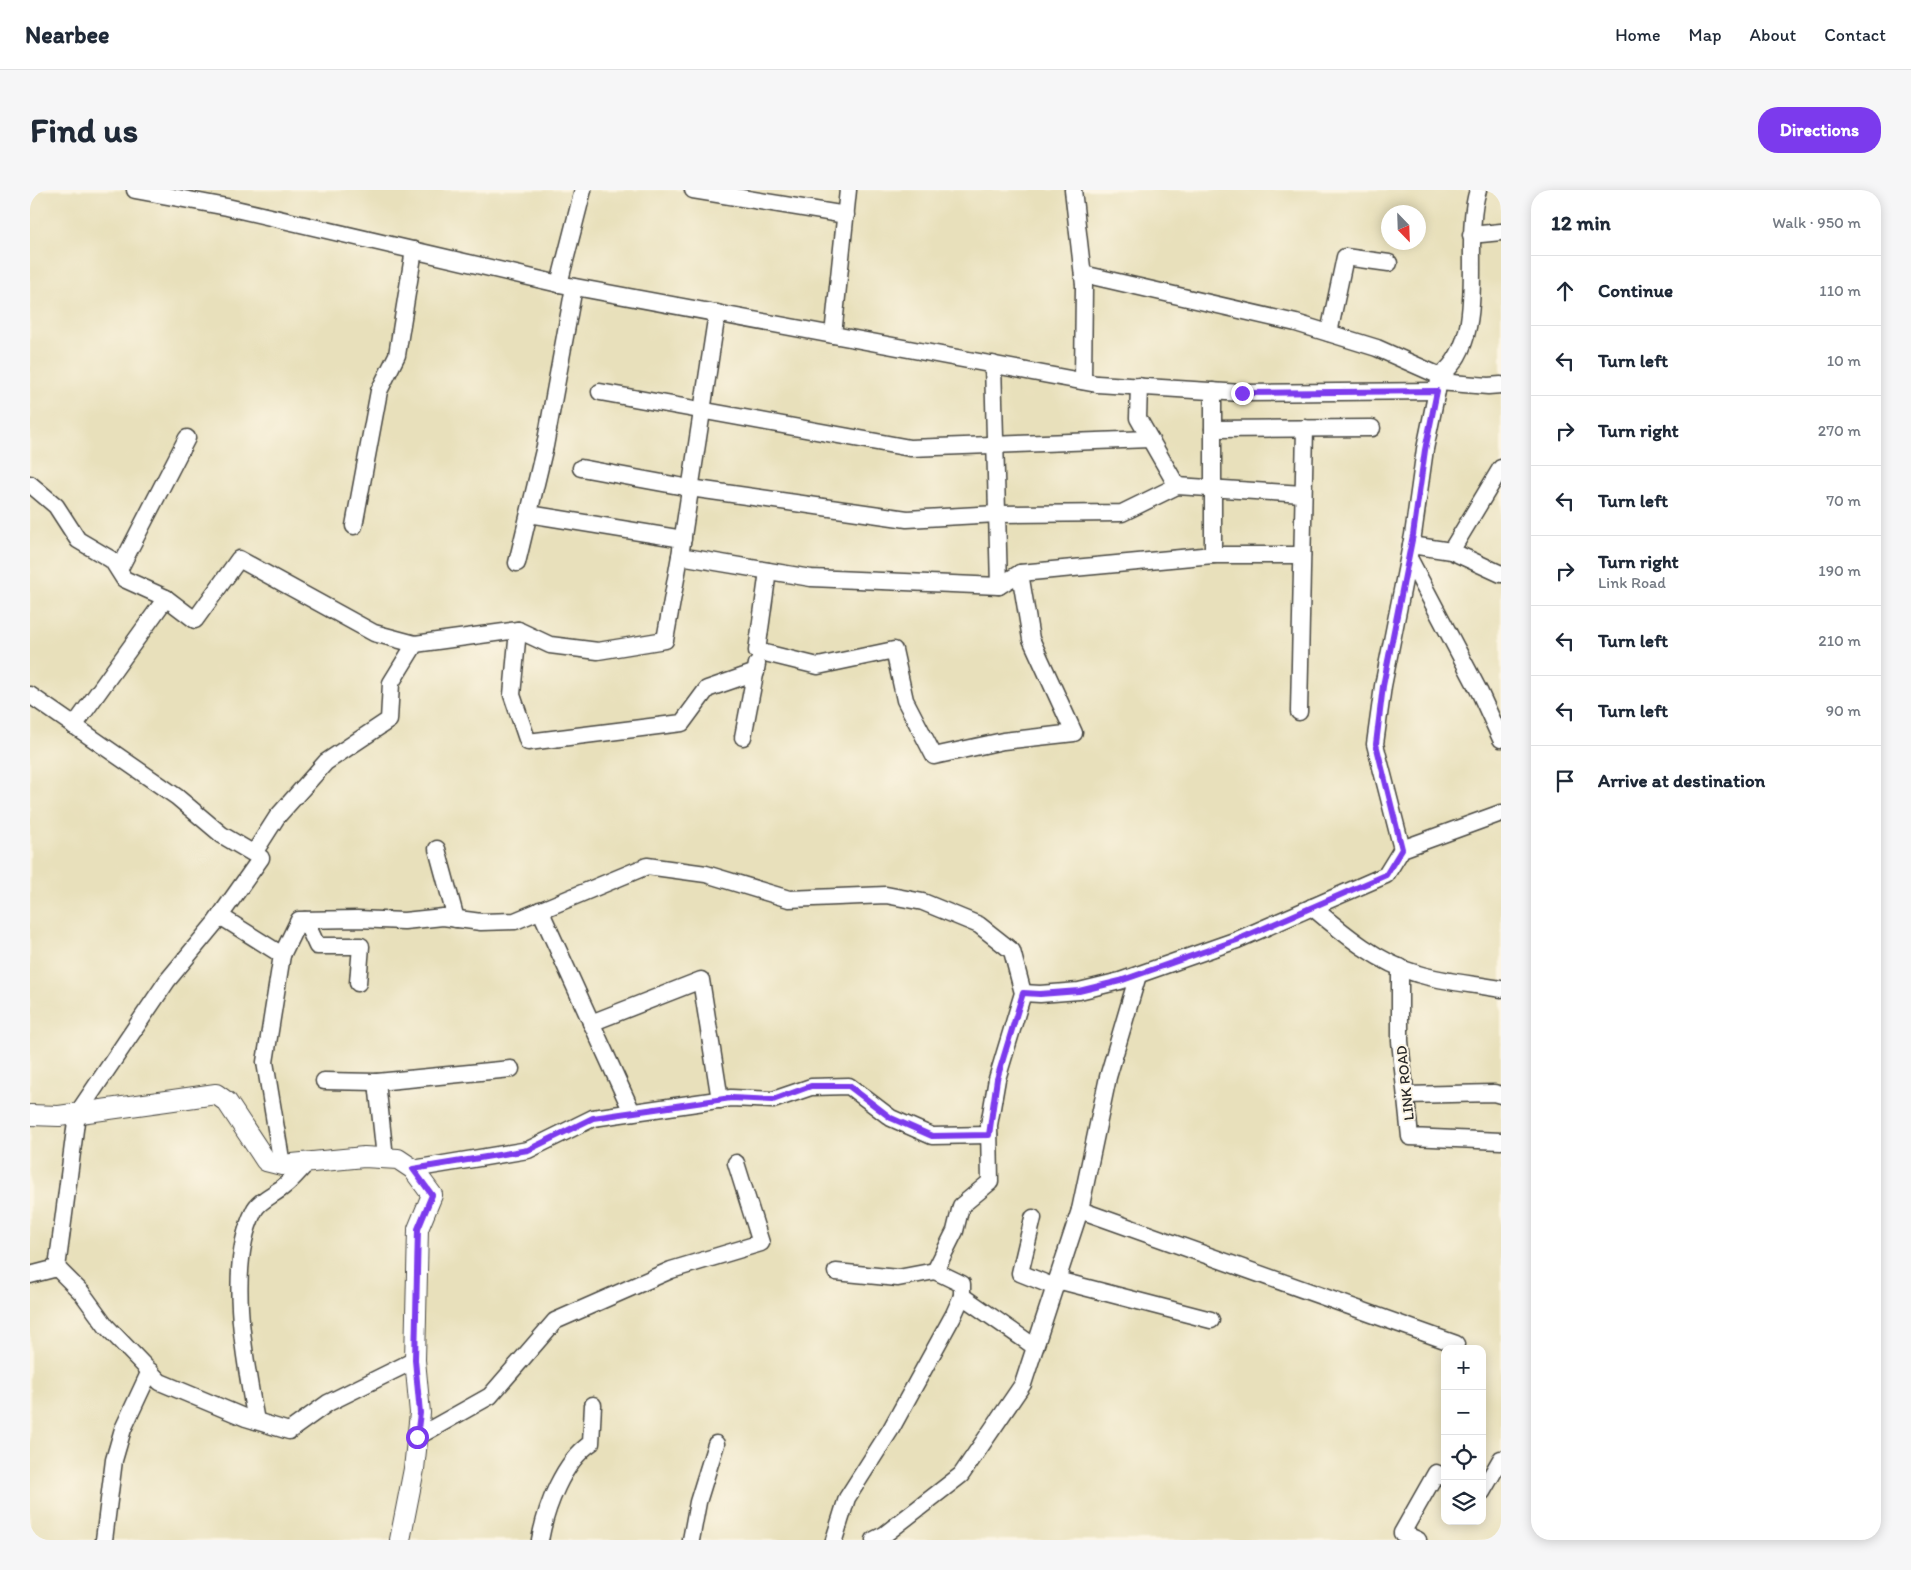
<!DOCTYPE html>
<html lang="en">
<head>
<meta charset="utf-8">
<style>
	body { margin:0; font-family:Itim,sans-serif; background:#f6f6f7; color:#1f2937 }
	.controls { position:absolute; right:15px; bottom:15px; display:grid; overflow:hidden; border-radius:10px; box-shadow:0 2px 12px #0003 }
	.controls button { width:45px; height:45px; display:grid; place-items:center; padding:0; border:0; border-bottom:1px solid #e0e1e3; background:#fff; color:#1f2937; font:25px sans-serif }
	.compass { position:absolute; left:1351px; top:15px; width:45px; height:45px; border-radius:50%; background:#fff; box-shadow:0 2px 12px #0003; rotate:157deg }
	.stop { position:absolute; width:15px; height:15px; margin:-11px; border:4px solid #7c3aed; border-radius:50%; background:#fff }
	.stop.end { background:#7c3aed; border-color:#fff; box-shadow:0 1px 5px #0008 }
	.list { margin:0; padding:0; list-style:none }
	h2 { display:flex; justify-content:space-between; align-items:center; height:65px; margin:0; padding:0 20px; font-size:21px }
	h2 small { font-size:16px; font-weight:400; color:#747a83 }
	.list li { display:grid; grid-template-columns:32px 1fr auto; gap:15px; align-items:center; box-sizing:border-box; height:70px; padding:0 20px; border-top:1px solid #e0e1e3 }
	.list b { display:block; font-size:19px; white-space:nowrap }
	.list p { margin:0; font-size:16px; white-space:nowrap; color:#747a83 }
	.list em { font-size:16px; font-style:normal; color:#747a83 }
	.icon { flex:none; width:28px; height:28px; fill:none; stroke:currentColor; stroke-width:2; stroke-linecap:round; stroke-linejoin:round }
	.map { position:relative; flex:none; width:1471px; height:1350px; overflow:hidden; border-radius:20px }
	header { display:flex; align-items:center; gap:30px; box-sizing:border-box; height:70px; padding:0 25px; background:#fff; border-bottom:1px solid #e0e1e3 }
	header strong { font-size:24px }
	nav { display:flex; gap:28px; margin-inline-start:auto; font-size:18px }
	.intro { display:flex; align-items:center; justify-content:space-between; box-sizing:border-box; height:120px; padding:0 30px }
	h1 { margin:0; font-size:35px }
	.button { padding:12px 22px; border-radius:20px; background:#7c3aed; color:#fff; font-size:18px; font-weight:700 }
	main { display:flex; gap:30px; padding:0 30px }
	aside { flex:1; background:#fff; border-radius:20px; box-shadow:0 2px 12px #0003 }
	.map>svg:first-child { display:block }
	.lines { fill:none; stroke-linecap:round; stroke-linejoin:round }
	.minor-casing { stroke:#474641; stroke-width:19 }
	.tertiary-casing { stroke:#474641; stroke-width:22 }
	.minor { stroke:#fff; stroke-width:16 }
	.tertiary { stroke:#fff; stroke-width:20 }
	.route { stroke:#7c3aed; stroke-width:6 }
	.labels { text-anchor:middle; stroke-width:4; stroke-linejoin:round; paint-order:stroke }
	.street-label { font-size:15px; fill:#2b2b2b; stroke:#fcf5e5 }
</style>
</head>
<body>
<header>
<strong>Nearbee</strong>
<nav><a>Home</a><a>Map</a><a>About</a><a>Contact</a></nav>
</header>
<div class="intro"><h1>Find us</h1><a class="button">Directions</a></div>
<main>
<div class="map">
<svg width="1471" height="1350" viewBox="0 0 1471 1350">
	<rect width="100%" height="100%" fill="#fcf5e5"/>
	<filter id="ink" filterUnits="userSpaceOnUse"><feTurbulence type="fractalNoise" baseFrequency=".02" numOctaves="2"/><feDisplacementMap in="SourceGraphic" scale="10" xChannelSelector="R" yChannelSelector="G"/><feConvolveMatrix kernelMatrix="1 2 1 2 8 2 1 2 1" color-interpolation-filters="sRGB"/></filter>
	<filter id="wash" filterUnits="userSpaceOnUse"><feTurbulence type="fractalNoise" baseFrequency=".0096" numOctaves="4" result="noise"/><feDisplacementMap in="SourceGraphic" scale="20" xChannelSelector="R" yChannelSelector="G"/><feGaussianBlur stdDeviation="1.12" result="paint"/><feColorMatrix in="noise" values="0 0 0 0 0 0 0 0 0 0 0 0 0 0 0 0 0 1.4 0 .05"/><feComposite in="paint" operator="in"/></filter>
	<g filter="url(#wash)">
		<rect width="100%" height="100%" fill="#e8e0bb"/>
	</g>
	<g filter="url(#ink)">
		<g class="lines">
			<g class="minor-casing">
				<g id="minor">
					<polyline points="105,0 197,17 529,94 1067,194 1212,203 1407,201"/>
					<polyline points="663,0 816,25"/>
					<polyline points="1043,0 1054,95 1053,191"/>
					<polyline points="1441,45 1471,42"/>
					<polyline points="1053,84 1266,133 1347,158 1410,186"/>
					<polyline points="529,94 553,0"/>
					<polyline points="687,123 650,366 781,388 969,396 990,383 1183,365 1183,201"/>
					<polyline points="1299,143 1315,67 1359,73"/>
					<polyline points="803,145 818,0"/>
					<polyline points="963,174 969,396"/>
					<polyline points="1409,192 1458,196 1471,195"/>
					<polyline points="1109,196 1108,228 1147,296"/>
					<polyline points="570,202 880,258 1120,249"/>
					<polyline points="1183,239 1342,238"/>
					<polyline points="551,278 660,298 877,329 967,324 1092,323 1147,296 1273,304"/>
					<polyline points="0,294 26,316 48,350 82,370 94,389 136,408"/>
					<polyline points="499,324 653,349"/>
					<polyline points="324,336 349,201 367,165 384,60"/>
					<polyline points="1381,355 1421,361 1471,384"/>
					<polyline points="1421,361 1471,278"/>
					<polyline points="1183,365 1272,365"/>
					<polyline points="1379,368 1450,503 1471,549"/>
					<polyline points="487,373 515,256 544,97"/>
					<polyline points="89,380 157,248"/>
					<polyline points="738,381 727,461 788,476 864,460 875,510 904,566 973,551 1044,543 1001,449 990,383"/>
					<polyline points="488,440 482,505 498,552 652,533 677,499 726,482"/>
					<polyline points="0,505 147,607 192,645 231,668 185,733 137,791 47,924 27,1078"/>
					<polyline points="1269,522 1275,238"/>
					<polyline points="44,536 136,408 165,430 209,369 344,443 385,454"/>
					<polyline points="713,547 727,474"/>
					<polyline points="407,659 426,729"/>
					<path d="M1372,659l-27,-105 8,-58 30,-151 12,-86 15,-73c51,-38 21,-132 38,-186"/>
					<polyline points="224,663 247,627 296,572 359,530 361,493 385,454 488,440 520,455 568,461 635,450 650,366"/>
					<path d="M1282,717c31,26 66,56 106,67 26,8 56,10 83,15"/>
					<polyline points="510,720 602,922"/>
					<polyline points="190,726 252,765 269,730 327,729 374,731 413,727 451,732 485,731 617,676 676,684 759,709 856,705 893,712 949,735 982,761 993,803 967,889 959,935 960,992 931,1016 925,1041 905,1081 932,1094 932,1106"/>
					<polyline points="275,730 287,756 331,756 328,793"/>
					<polyline points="252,765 235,872 252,975"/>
					<polyline points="1370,777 1370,851 1380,947 1471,951"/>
					<polyline points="993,803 1010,804 1049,801 1090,791 1207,750 1356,685 1372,659 1471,623"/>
					<polyline points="561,833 671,790 690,910"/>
					<polyline points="294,891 347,892 481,879"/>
					<polyline points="347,892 355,968"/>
					<polyline points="1376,905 1464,903 1471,905"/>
					<polyline points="383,979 498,960 563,928 701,908 743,910 781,897 819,896 861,928 902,946 959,945"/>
					<polyline points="1050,1020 1426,1154"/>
					<polyline points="1003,1028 990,1083 1025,1097"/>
					<polyline points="806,1082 868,1088 905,1081"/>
					<polyline points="0,1085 27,1078 52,1103 76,1136 130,1192 216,1228 259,1241 298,1213 385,1170"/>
					<polyline points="1027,1090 1181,1130"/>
					<path d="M226,1231c-11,-60 -30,-154 -2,-210 4,-10 21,-17 29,-24 9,-7 16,-16 24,-24"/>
					<polyline points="387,1247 460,1206 525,1131 641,1080 731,1053 706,973"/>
					<polyline points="1452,1302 1471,1269"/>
					<polyline points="74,1350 84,1270 93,1239 120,1181"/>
					<path d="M510,1350c6,-33 23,-78 51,-97l2,-38"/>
					<polyline points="661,1350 668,1312 686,1254"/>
					<polyline points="804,1350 817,1308 861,1239 924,1124 932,1106 1005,1157"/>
					<polyline points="844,1350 854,1345 931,1285 993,1194 1050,1020 1078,887 1108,785"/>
					<polyline points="1388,1350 1372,1343 1406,1283 1415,1288"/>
				</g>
			</g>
			<g class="tertiary-casing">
				<polyline id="tertiary" points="0,925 29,926 186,904 197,912 236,971 252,975 334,967 368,969 383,979 402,1005 388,1039 385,1170 390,1223 384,1279 370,1350"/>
			</g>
			<use href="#minor" class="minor"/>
			<use href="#tertiary" class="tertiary"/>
		</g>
	</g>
	<g class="lines" filter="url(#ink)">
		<polyline class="route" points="387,1247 390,1223 385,1170 388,1039 402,1005 383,979 498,960 563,928 701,908 743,910 781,896 819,896 861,928 902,946 959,945 967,889 993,803 1010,804 1049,801 1090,791 1207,750 1356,685 1372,659 1346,554 1353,496 1383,345 1395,260 1407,201 1212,203"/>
	</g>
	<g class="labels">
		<g class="street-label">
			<text transform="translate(1375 893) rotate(-96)" y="5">LINK ROAD</text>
		</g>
	</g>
</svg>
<div class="controls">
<button>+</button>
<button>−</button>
<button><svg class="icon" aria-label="locate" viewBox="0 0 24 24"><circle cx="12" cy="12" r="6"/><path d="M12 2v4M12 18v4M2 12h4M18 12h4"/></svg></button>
<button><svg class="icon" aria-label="layers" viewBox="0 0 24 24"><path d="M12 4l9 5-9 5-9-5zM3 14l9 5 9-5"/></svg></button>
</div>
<svg class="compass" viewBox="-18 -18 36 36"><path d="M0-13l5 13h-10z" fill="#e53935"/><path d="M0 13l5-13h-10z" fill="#747a83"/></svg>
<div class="stop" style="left:387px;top:1247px"></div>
<div class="stop end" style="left:1212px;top:203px"></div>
</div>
<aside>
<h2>12 min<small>Walk · 950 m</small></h2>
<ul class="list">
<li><svg class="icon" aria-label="ahead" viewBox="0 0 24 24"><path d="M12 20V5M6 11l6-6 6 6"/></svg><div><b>Continue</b></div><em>110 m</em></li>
<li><svg class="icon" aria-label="left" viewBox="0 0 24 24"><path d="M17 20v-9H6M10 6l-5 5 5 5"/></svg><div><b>Turn left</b></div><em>10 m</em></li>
<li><svg class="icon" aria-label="right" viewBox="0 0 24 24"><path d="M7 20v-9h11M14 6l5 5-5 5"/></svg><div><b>Turn right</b></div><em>270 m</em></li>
<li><svg class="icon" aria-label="left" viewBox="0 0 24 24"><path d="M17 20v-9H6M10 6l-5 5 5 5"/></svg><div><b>Turn left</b></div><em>70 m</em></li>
<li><svg class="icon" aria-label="right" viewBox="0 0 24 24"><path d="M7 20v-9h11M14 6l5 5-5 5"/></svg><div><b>Turn right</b><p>Link Road</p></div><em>190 m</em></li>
<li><svg class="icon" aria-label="left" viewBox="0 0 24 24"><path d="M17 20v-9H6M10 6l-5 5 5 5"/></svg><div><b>Turn left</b></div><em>210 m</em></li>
<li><svg class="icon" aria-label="left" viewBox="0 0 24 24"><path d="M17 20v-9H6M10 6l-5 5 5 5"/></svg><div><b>Turn left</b></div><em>90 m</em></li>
<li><svg class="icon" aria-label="arrive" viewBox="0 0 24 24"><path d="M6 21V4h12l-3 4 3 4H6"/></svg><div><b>Arrive at destination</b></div></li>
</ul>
</aside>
</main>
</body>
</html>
